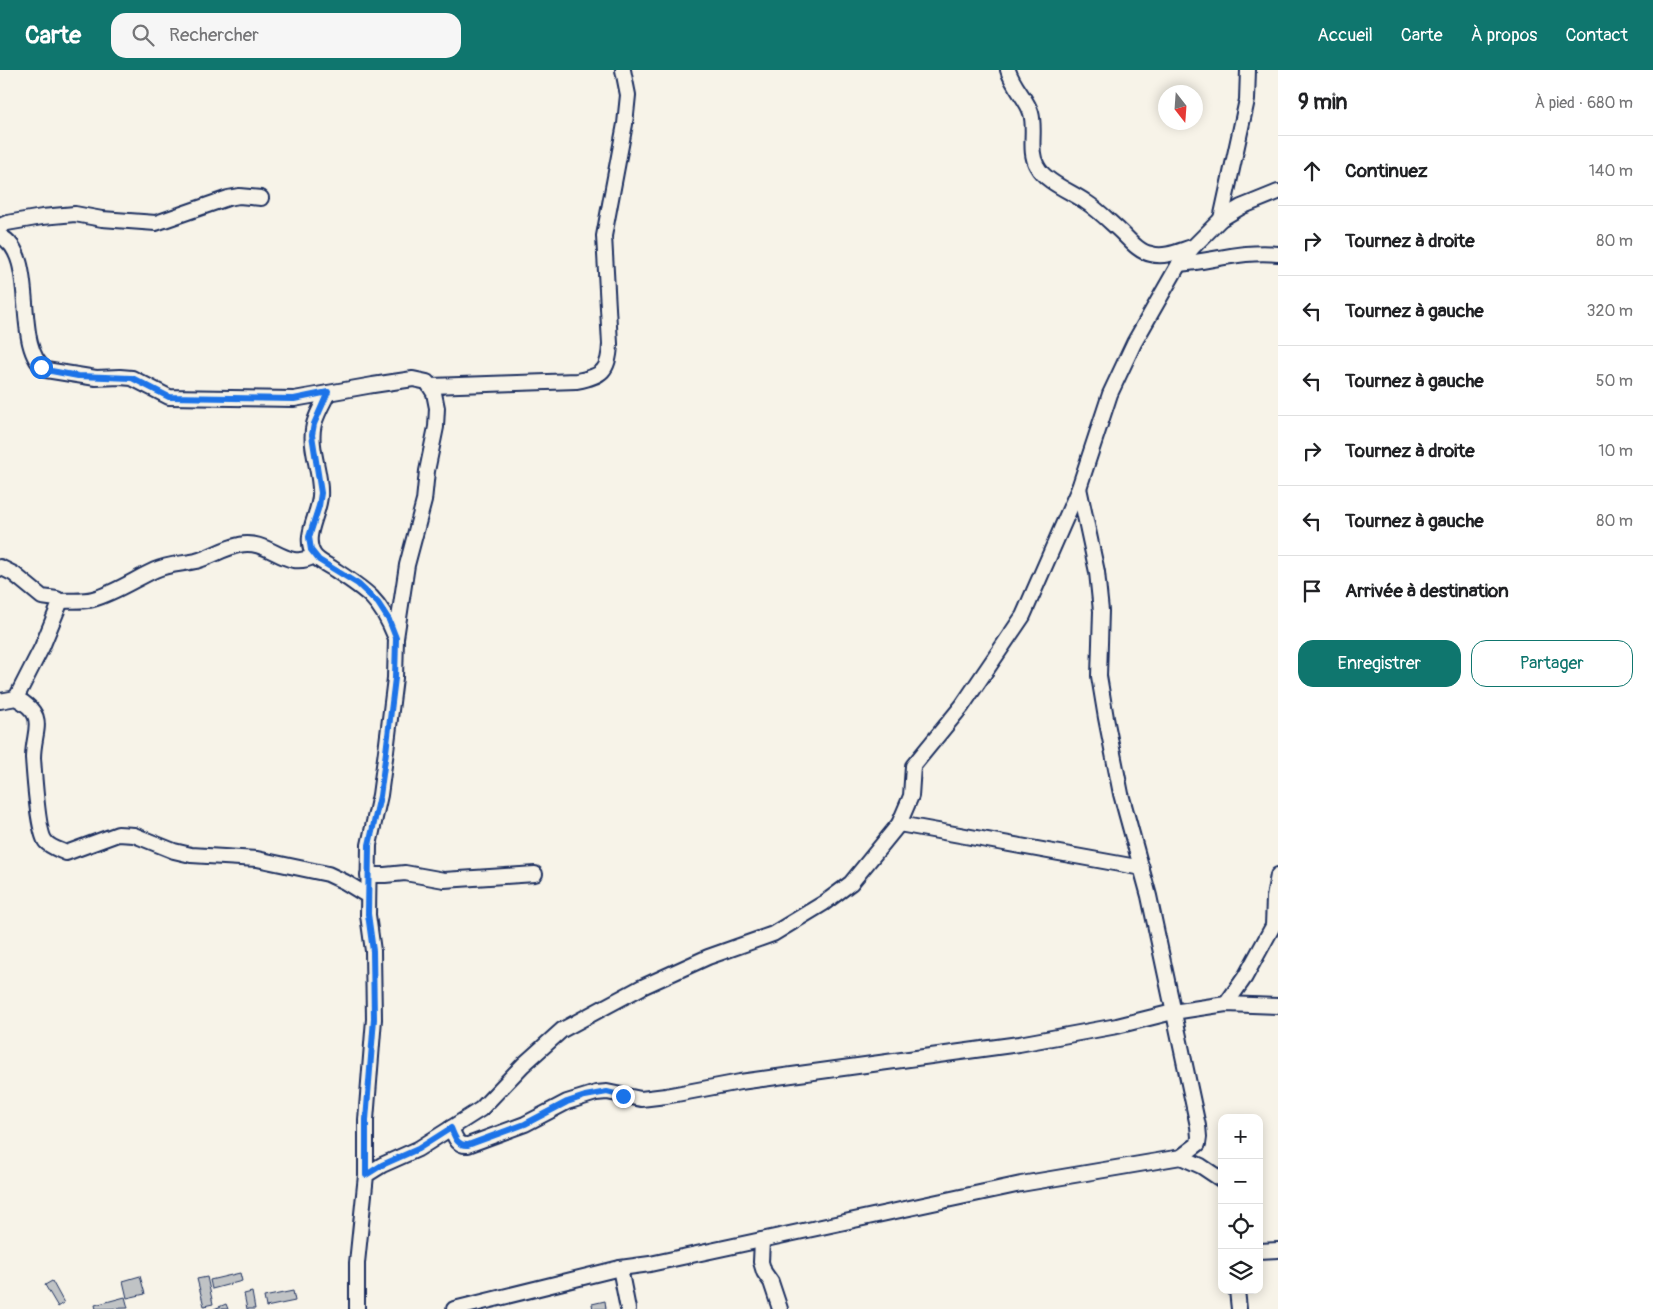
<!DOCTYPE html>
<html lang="fr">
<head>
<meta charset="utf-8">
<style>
	body { margin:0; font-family:Pangolin,sans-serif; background:#f6f6f6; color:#202124 }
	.controls { position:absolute; right:15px; bottom:15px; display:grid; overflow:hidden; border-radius:10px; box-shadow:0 2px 12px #0003 }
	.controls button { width:45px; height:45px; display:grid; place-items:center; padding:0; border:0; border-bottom:1px solid #e0e0e0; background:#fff; color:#202124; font:25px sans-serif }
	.compass { position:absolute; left:1158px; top:15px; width:45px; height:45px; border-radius:50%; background:#fff; box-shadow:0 2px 12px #0003; rotate:163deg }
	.stop { position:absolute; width:15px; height:15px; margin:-11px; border:4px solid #1a73e8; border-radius:50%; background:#fff }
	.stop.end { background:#1a73e8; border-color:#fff; box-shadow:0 1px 5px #0008 }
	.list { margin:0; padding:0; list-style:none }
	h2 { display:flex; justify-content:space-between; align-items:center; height:65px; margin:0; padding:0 20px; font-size:21px }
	h2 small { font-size:16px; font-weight:400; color:#757577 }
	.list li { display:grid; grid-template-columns:32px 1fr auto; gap:15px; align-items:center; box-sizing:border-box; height:70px; padding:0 20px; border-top:1px solid #e0e0e0 }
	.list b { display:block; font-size:19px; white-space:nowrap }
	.list em { font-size:16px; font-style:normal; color:#757577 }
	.actions { display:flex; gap:10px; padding:15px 20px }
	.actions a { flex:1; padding:11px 0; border:1px solid #0f766e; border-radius:15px; text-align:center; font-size:18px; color:#0f766e }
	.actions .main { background:#0f766e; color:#fff }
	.icon { flex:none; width:28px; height:28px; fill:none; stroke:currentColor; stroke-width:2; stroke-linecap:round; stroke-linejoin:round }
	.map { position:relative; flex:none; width:1278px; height:1239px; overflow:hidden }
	header { display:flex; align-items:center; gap:30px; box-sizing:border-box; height:70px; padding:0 25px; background:#0f766e; color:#fff }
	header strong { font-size:24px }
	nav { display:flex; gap:28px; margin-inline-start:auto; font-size:18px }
	.search { width:350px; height:45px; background:#f6f6f6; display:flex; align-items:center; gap:12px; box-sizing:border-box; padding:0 18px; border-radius:15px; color:#757577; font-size:19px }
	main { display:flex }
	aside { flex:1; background:#fff }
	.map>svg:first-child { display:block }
	.building { fill:#c0c3c5; stroke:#1b2f5e }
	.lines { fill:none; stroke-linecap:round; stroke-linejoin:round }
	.street-casing { stroke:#1b2f5e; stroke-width:18 }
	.street { stroke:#f7f3e8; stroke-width:14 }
	.route { stroke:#1a73e8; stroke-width:6 }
</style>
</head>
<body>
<header>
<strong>Carte</strong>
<div class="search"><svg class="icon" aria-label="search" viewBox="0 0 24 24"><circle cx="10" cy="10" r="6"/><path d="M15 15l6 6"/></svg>Rechercher</div>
<nav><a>Accueil</a><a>Carte</a><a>À propos</a><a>Contact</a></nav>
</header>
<main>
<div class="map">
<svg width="1278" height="1239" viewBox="0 0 1278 1239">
	<rect width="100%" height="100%" fill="#f7f3e8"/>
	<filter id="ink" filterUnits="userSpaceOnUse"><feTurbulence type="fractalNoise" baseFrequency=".02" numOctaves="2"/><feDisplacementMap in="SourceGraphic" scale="10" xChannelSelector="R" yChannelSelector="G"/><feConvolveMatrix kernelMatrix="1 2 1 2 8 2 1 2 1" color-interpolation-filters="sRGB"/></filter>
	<g filter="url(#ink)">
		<g class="building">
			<polygon points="240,1203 242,1211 212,1219 210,1210"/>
			<polygon points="140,1206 145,1224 127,1228 123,1211"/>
			<polygon points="207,1207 213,1234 204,1236 197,1209"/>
			<polygon points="52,1211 64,1233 58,1237 45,1215"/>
			<polygon points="293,1221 295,1231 266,1237 264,1227"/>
			<polygon points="252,1222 255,1239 247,1239 244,1224"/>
			<polygon points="125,1227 128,1238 96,1239 95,1235"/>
			<polygon points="605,1231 606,1239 593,1239 592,1234"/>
			<polygon points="226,1234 228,1239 214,1239"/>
		</g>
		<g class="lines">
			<g class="street-casing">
				<g id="street">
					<path d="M1008,0c5,17 19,29 23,43 5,17 -3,38 6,53 8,16 35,26 49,36 11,7 22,18 32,27 10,9 20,23 33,25 14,4 28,-3 41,-7"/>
					<polyline points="1221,149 1247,30 1248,0"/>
					<polyline points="0,156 7,153 42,147 75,144 102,149 156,153 228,128 239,126 261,128"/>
					<path d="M0,166c40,19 11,110 46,134l50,8 24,-1 12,1 37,19 125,2 79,-14 40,-6 14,3 7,11 3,15 -1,19 -9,44 -3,30 -17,64 -11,73 -1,40 -9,73 -6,44 -11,50 -1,70 5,36 1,68 -8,101v55"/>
					<path d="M1179,194c34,-3 65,-14 99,-10"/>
					<path d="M431,316l146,-5c25,-5 32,-10 33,-37l-6,-108 21,-112 3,-29 -5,-25"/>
					<path d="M328,323c-5,10 -11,20 -14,31 -6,23 8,49 6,72 -1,19 -18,41 -6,59 5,7 14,10 21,15 32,21 45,29 60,66"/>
					<polyline points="0,497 14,504 42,527 57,529 60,533 42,577 16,628"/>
					<path d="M59,531c12,-1 23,1 34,-2 22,-6 42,-20 62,-29 13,-6 27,-6 41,-9 15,-4 28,-13 43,-16 31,-7 46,27 75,11"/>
					<path d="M0,631l16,-3c33,18 17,32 17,60 1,14 5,76 13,84 4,5 14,8 20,11l52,-19 16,1 40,16 17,4 66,4 71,15 17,8 23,14"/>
					<polyline points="899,754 1142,798"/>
					<polyline points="368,805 385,805 405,803 444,810 535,804"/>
					<polyline points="1226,934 1245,907 1273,856 1274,828 1278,805"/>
					<path d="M451,1058c4,9 6,18 17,17l57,-21 42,-22 29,-9 11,-1 34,7 25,-3 74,-14 279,-38 98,-18 56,-14 53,-8 52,2"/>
					<polyline points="1181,1087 1201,1096 1222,1110"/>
					<polyline points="762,1170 761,1192 764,1202 771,1212 780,1239"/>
					<polyline points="1259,1181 1278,1180"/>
					<polyline points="620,1198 628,1239"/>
					<polyline points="1237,1220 1239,1239"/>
					<polyline points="357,1239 357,1193 366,1105 382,1095 418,1079 481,1039 523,995 562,960 642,917 708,887 773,864 824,833 851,813 899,754 911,726 913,696 962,636 1023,546 1079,418 1110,324 1134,273 1179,194 1193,177 1221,149 1241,137 1278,122"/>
					<polyline points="454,1239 620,1198 650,1194 1021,1114 1181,1087 1198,1074 1199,1067 1198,1056 1149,826 1121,724 1106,648 1099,606 1101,541 1097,502 1079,418"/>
				</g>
			</g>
			<use href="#street" class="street"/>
		</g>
	</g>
	<g class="lines" filter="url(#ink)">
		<path class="route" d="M41,297l5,3 32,6 54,2 37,19 125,2 34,-7 -14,32 -2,11 9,58 -2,13 -10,31 2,13 8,10 39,24 20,19 11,17 7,18 -1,40 -9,74 -6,44 -11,49 -1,69 5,37 1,68 -8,101v55l16,-10 36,-16 33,-21c4,9 6,18 17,17l57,-21 42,-22 18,-6 22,-4 16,4"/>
	</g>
</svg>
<div class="controls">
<button>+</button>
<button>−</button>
<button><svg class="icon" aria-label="locate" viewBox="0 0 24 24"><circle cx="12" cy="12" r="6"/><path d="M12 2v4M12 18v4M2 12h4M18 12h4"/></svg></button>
<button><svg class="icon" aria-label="layers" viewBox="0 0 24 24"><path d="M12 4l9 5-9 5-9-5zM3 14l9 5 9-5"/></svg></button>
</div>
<svg class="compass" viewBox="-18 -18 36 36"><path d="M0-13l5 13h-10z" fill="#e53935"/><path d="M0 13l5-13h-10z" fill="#757577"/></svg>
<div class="stop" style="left:41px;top:297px"></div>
<div class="stop end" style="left:623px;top:1026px"></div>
</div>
<aside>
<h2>9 min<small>À pied · 680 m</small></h2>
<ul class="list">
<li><svg class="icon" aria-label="ahead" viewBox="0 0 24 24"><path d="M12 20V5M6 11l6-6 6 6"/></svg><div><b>Continuez</b></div><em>140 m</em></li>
<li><svg class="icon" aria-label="right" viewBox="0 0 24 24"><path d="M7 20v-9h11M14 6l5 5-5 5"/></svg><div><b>Tournez à droite</b></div><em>80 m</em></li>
<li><svg class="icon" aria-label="left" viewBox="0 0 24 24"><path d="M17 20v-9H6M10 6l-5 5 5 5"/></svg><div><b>Tournez à gauche</b></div><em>320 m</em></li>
<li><svg class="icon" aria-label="left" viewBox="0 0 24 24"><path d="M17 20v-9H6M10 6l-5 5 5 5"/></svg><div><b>Tournez à gauche</b></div><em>50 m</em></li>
<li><svg class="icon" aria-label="right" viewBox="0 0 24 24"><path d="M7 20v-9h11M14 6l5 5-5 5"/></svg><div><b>Tournez à droite</b></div><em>10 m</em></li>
<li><svg class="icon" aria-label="left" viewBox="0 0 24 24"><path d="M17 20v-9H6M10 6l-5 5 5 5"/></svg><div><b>Tournez à gauche</b></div><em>80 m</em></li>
<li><svg class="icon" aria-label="arrive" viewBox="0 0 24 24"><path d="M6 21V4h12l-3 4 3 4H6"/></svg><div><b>Arrivée à destination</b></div></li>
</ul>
<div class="actions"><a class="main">Enregistrer</a><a>Partager</a></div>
</aside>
</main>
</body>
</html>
